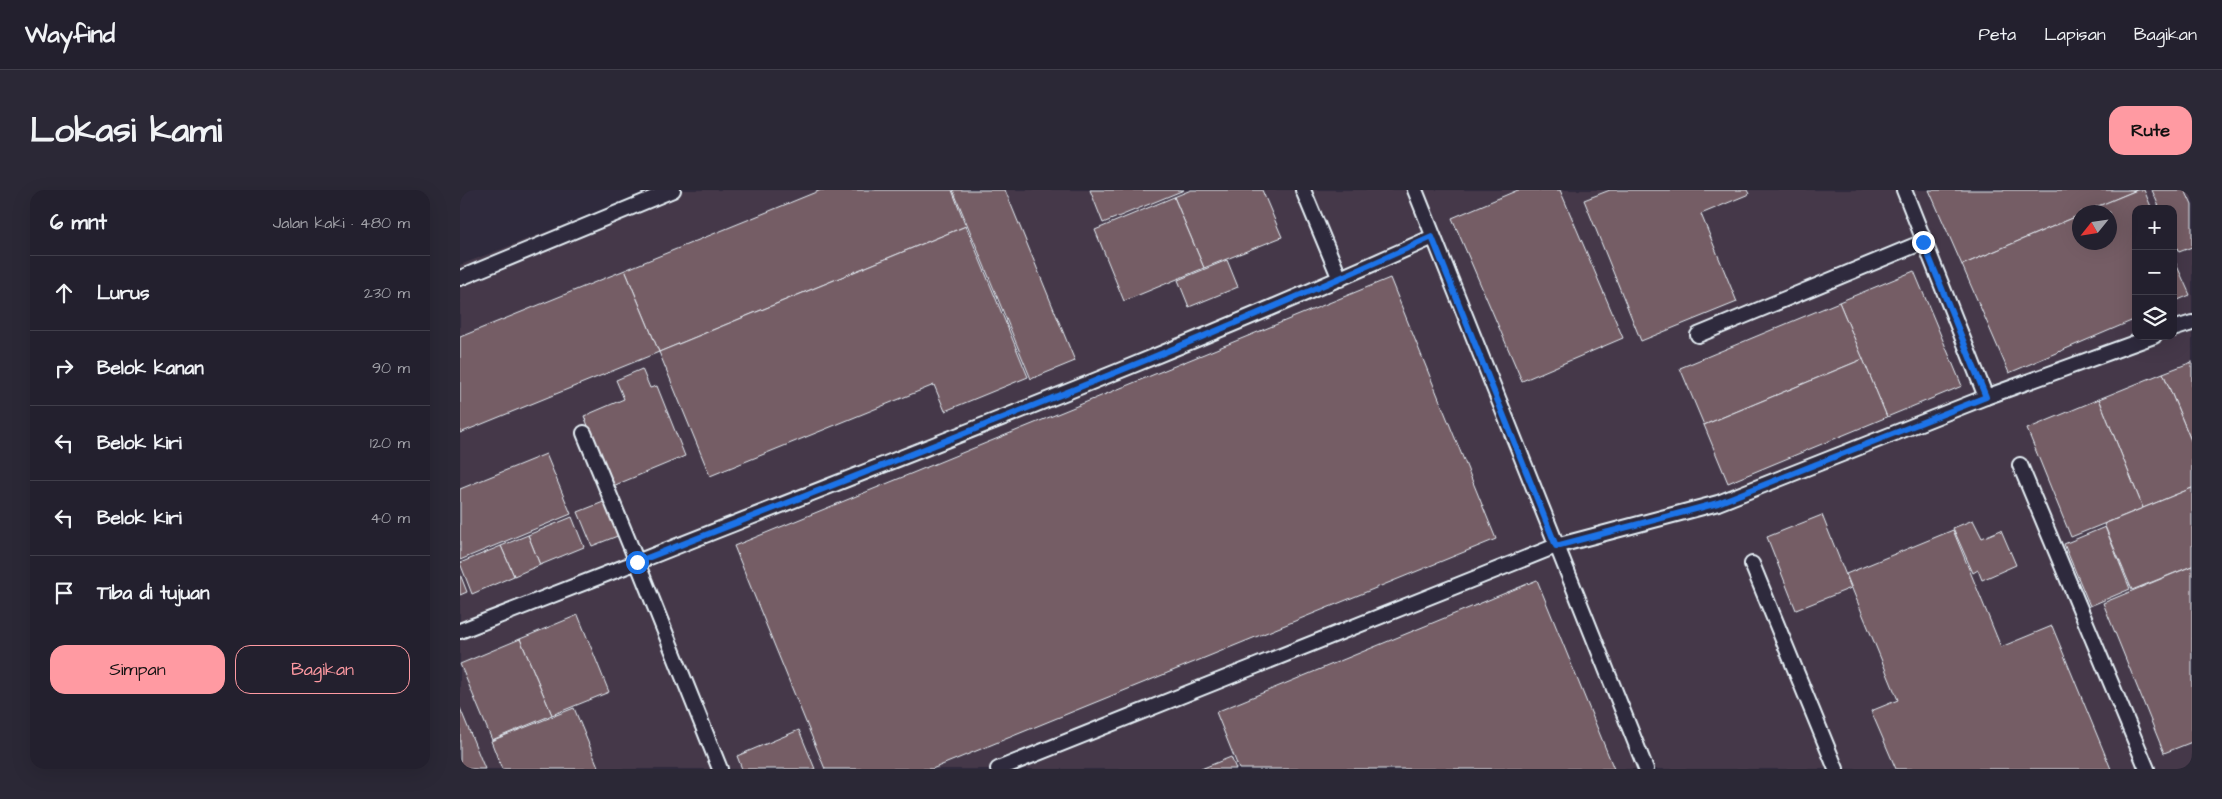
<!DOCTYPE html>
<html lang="id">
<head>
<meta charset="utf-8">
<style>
	body { margin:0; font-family:"Architects Daughter",sans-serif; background:#2b2836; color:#f1f3f6 }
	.controls { position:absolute; right:15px; top:15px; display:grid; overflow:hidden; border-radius:10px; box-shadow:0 5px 20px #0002 }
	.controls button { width:45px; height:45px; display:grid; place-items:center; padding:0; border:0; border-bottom:1px solid #403e4a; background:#23202e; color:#f1f3f6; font:25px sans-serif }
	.compass { position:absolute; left:1612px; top:15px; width:45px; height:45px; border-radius:50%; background:#23202e; box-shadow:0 5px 20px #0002; rotate:240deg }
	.stop { position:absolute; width:15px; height:15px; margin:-11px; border:4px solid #1a73e8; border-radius:50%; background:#fff }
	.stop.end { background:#1a73e8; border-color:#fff; box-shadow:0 1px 5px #0008 }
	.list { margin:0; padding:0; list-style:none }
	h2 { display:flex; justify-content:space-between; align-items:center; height:65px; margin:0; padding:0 20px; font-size:21px }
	h2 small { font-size:16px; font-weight:400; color:#a3a3aa }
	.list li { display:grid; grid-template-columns:32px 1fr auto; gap:15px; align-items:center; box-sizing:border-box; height:75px; padding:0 20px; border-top:1px solid #403e4a }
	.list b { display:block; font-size:19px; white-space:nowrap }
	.list em { font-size:16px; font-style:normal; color:#a3a3aa }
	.actions { display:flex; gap:10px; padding:15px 20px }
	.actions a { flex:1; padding:11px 0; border:1px solid #ff9aa2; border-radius:15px; text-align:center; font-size:18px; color:#ff9aa2 }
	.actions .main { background:#ff9aa2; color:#111 }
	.icon { flex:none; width:28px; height:28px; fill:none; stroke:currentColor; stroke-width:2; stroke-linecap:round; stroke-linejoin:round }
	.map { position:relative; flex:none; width:1732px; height:579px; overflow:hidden; border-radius:15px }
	header { display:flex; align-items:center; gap:30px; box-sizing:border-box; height:70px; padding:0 25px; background:#23202e; border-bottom:1px solid #403e4a }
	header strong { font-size:24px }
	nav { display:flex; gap:28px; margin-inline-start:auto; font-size:18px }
	.intro { display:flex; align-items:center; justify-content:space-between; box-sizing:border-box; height:120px; padding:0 30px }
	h1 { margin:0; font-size:35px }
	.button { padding:12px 22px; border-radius:15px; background:#ff9aa2; color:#111; font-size:18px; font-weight:700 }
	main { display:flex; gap:30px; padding:0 30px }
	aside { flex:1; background:#23202e; border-radius:15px; box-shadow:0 5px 20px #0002 }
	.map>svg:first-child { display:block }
	.built { fill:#443949; fill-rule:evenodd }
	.building { fill:#755d65; stroke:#e8f1f8 }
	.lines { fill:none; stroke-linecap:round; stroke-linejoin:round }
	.service-casing { stroke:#e8f1f8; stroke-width:18 }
	.service { stroke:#2f2a3d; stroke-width:14 }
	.route { stroke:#1a73e8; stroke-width:6 }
</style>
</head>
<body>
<header>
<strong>Wayfind</strong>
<nav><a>Peta</a><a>Lapisan</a><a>Bagikan</a></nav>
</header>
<div class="intro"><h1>Lokasi kami</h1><a class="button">Rute</a></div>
<main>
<aside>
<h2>6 mnt<small>Jalan kaki · 480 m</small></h2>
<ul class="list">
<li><svg class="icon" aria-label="ahead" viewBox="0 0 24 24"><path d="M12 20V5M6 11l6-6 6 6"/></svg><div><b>Lurus</b></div><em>230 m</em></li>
<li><svg class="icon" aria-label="right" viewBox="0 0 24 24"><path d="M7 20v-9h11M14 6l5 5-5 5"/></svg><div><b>Belok kanan</b></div><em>90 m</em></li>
<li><svg class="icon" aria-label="left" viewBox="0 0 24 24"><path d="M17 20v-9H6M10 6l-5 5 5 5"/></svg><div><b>Belok kiri</b></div><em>120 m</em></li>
<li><svg class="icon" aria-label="left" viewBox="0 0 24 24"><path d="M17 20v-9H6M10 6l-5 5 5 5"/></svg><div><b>Belok kiri</b></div><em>40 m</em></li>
<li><svg class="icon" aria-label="arrive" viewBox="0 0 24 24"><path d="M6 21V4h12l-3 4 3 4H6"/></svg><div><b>Tiba di tujuan</b></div></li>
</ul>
<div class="actions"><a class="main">Simpan</a><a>Bagikan</a></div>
</aside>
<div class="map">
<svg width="1732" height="579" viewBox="0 0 1732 579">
	<rect width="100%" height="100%" fill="#2f2a3d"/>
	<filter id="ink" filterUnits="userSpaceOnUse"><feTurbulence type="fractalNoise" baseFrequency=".02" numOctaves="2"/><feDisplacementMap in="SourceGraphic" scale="10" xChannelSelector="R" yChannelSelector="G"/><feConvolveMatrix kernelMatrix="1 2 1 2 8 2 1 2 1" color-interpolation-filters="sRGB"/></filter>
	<g filter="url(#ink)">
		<path class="built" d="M195,0h1537v579h-1732v-504zM1676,19h37v127h-37zM1620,22h30v30h-30z"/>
		<g class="building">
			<polygon points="361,0 492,0 506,36 199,162 165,80"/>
			<polygon points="493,0 545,0 615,171 571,189"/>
			<polygon points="630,0 724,0 643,33"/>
			<polygon points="731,0 802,0 822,47 744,78 714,7"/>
			<polygon points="1058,0 1100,0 1163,148 1062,191 992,28"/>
			<polygon points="1150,0 1287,0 1289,4 1241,24 1277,112 1181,151 1124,10"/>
			<polygon points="1469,0 1677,0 1624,22 1620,22 1620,25 1502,75"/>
			<polygon points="1677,0 1684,0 1692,19 1676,19 1676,129 1549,183 1502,75 1620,25 1620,52 1650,52 1650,22 1624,22"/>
			<polygon points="1692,0 1725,0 1732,15 1732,57 1719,62 1713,49 1713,19 1700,19"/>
			<polygon points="714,7 744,78 664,111 635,40"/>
			<polygon points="506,36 568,187 485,221 474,195 250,286 199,162"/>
			<polygon points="1713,67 1730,105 1713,112"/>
			<polygon points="767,70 778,97 729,117 718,90"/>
			<polygon points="165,80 199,162 0,243 0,147"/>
			<polygon points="1454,81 1502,196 1427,227 1379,112"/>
			<polygon points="930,88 1036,349 472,579 365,579 274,356"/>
			<polygon points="1379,112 1403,169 1244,235 1220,178"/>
			<polygon points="1403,169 1427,227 1268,293 1244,235"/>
			<polygon points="1732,172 1732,253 1703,183"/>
			<polygon points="182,179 190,198 197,196 225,266 153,296 124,226 164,209 156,190"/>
			<polygon points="1703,183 1732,253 1732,298 1683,318 1639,209"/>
			<polygon points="1639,209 1683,318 1611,347 1567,239"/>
			<polygon points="86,264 111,324 0,370 0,299"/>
			<polygon points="1732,298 1732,376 1672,400 1644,334"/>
			<polygon points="146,311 160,345 132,356 118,322"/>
			<polygon points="1362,325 1391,398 1336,420 1307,347"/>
			<polygon points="112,327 124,357 80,375 68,345"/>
			<polygon points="1513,330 1522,348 1541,340 1556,375 1522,390 1518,380 1513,383 1493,338"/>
			<polygon points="1645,337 1670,399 1630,416 1604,354"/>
			<polygon points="1493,340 1541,457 1592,436 1651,579 1436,579 1411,521 1438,510 1386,384"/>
			<polygon points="68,345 80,375 54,386 41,356"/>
			<polygon points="41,356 54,386 12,404 0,373"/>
			<polygon points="1732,376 1732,552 1704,563 1643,413"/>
			<polygon points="0,384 7,402 0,405"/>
			<polygon points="1077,390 1154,579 779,579 756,522"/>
			<polygon points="118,425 149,502 92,525 60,449"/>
			<polygon points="60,449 92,525 32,550 0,474"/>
			<polygon points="0,518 25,579 0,579"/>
			<polygon points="114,518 139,579 42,579 31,551"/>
			<polygon points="339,540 355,579 282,579 277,566"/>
			<polygon points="771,567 776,579 741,579"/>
		</g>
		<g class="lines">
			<g class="service-casing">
				<g id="service">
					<polyline points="843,0 880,89"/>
					<polyline points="955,0 1186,579"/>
					<polyline points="1444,0 1526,207"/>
					<polyline points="0,88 213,0"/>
					<polyline points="1713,139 1732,133"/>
					<polyline points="1238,145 1463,52"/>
					<polyline points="1560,275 1687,579"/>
					<polyline points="1292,374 1376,579"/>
					<polyline points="0,441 177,372 124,243"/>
					<path d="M260,579l-83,-207c266,-106 535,-207 796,-325"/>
					<polyline points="538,579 1096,356 1258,313 1526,207 1694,146"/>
				</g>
			</g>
			<use href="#service" class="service"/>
		</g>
	</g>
	<g class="lines" filter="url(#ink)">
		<path class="route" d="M177,372c266,-105 535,-207 795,-325l124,309 162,-43 268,-106 -63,-155"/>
	</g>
</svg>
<div class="controls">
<button>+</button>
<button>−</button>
<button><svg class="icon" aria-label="layers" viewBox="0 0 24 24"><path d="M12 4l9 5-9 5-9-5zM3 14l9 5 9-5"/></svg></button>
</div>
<svg class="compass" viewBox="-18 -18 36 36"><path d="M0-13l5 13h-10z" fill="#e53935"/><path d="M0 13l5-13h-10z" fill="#a3a3aa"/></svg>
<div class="stop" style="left:177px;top:372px"></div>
<div class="stop end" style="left:1463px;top:52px"></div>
</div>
</main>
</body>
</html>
